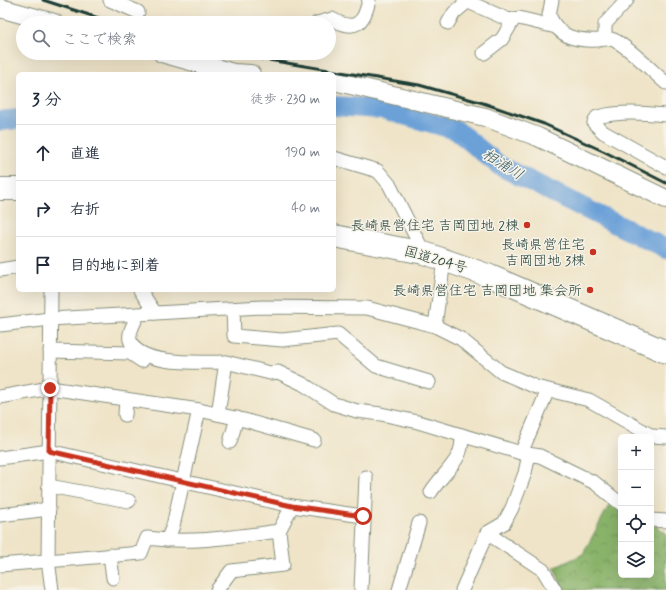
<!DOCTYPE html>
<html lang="ja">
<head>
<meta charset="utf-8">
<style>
	body { margin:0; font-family:Mynerve,"Klee One",sans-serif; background:#f6f6f7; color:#1f2937 }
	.controls { position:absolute; right:12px; bottom:12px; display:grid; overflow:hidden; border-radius:6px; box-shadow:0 4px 16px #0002 }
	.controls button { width:36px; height:36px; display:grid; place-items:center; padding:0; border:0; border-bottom:1px solid #e0e1e3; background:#fff; color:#1f2937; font:20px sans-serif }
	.stop { position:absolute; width:12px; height:12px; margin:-9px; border:3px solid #c8321e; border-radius:50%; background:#fff }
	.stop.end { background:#c8321e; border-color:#fff; box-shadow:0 1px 4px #0008 }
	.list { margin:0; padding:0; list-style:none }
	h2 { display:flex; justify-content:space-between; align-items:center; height:52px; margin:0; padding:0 16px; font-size:17px }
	h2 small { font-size:13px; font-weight:400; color:#747a83 }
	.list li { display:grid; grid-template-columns:26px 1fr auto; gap:12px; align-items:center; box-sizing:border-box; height:56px; padding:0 16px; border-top:1px solid #e0e1e3 }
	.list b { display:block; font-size:15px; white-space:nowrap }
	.list em { font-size:13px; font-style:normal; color:#747a83 }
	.icon { flex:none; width:22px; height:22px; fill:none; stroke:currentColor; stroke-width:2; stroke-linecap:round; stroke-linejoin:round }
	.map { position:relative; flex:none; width:666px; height:590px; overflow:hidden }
	.search { position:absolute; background:#fff; box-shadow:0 4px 16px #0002; left:16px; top:16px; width:320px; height:44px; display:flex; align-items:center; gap:10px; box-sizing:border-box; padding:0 14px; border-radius:22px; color:#747a83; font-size:15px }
	.panel { position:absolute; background:#fff; box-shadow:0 4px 16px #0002; left:16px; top:72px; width:320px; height:220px; border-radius:6px }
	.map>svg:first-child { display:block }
	.forest { fill:url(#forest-crowns); stroke:#54784f }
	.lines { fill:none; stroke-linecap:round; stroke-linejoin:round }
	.river { stroke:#6ca1d8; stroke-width:20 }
	.street-casing { stroke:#87907e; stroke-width:15 }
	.secondary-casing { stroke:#87907e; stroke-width:20 }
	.highway-casing { stroke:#87907e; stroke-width:24 }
	.street { stroke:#fff; stroke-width:13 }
	.secondary { stroke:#fff; stroke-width:18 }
	.highway { stroke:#fff; stroke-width:22 }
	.rail { stroke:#1f3d34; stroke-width:3 }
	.route { stroke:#c8321e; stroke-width:5 }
	.poi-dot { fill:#c8321e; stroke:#f7f3e8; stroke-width:1.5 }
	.labels { text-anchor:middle; stroke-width:3; stroke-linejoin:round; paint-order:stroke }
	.poi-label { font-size:14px; fill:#1f3d34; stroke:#f7f3e8; text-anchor:end }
	.street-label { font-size:14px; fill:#1f3d34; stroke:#f7f3e8 }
	.water-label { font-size:15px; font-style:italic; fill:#365b65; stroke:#f7f3e8 }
</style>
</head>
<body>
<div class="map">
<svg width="666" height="590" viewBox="0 0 666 590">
	<defs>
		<pattern id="forest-crowns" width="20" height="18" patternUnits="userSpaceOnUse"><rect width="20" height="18" fill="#8ab36a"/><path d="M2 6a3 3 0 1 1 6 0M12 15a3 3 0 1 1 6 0" fill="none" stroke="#709358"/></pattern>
	</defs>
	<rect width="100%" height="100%" fill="#f7f3e8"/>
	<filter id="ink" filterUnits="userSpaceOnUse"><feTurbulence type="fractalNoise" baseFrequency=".025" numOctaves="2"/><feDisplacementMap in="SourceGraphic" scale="8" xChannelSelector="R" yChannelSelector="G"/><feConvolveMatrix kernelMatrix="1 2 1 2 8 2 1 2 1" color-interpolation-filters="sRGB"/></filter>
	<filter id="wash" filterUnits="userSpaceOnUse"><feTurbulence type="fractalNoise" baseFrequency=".012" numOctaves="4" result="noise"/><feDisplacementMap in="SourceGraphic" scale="16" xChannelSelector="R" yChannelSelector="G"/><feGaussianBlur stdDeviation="0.9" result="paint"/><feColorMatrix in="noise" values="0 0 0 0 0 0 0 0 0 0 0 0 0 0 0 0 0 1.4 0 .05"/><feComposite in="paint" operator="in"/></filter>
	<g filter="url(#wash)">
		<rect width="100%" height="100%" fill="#efe4c8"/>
		<polygon class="forest" points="613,498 621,503 621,575 651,575 651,523 666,533 666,590 564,590 554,568 583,554"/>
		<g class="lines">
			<g class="river">
				<polyline points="334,106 382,109 456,130 500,166 666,249"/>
				<polyline points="0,121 18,119"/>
			</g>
		</g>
	</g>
	<g filter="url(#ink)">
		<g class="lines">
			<g class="street-casing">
				<g id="street">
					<polyline points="110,0 138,12"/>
					<polyline points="464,0 509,20 519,18 556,27"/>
					<path d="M552,0l-3,15c10,23 27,26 50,25 4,-1 11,-2 15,0 16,8 38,31 52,43"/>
					<path d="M317,23l15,-4c23,13 32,5 37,-19"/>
					<polyline points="448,23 454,13 468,1"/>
					<polyline points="605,39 605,24 627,0"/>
					<polyline points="484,53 502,39 514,19"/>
					<path d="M666,115c-23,-2 -46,-4 -69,2l-3,6 9,9 63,35"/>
					<polyline points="334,158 378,171 389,184 424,253"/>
					<polyline points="0,270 18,267"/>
					<polyline points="51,290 48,560 52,590"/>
					<polyline points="140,290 155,313"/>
					<polyline points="233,309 234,336 282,340 338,334 376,366 429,382"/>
					<path d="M138,314c-3,8 -10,18 -8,26 8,27 74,22 96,22l-8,52"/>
					<polyline points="0,325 50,319 262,307 367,308 435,326 461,339 501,372 536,387 589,400 652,436 666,437"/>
					<polyline points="435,326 444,260"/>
					<polyline points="50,351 130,353 142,361"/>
					<polyline points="226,362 270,373 278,372 303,384 334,404 357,411 381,414 418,422 521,453"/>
					<polyline points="548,390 521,453 540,456 595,483 621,504"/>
					<polyline points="0,397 50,388 199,410"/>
					<polyline points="125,415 126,399"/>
					<polyline points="230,442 237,418"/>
					<polyline points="0,458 49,451 292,506 363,516"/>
					<polyline points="49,486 129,501"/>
					<path d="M431,492c7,-12 26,-29 29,-41 2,-5 2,-11 2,-16"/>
					<polyline points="0,515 49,509"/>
					<polyline points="651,520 666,521"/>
					<polyline points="487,533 543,570 555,590"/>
					<polyline points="167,540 173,526 199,410 244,420 314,440"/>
					<polyline points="110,555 113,578"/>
					<path d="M0,565l141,-12 6,-15c44,6 87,-1 132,-7l13,-25"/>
					<polyline points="217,590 231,571 283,565 279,531"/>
					<polyline points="361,590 366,477"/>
					<polyline points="399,590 419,523"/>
					<polyline points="462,590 487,533 504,523 512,508 525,473 529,454"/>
				</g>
			</g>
			<g class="secondary-casing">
				<g id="secondary">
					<polyline points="0,8 54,23"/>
					<polyline points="162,53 233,73 251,74"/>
					<polyline points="334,81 485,117 538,137 666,199"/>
				</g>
			</g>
			<g class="highway-casing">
				<g id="highway">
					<polyline points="0,189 18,189"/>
					<polyline points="334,236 424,253 490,276 666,352"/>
				</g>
			</g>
			<use href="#street" class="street"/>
			<use href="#secondary" class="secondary"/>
			<use href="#highway" class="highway"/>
			<g class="rail">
				<polyline points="43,0 114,23"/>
				<polyline points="226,53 419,85 483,103 544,124 605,152 666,183"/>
			</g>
		</g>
	</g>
	<g class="lines" filter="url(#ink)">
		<polyline class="route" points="50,388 49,451 292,506 363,516"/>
	</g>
	<g class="poi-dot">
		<circle cx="527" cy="225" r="4"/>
		<circle cx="593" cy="252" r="4"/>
		<circle cx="590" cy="290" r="4"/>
	</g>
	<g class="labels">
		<g class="poi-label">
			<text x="519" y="230">長崎県営住宅 吉岡団地 2棟</text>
			<text x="585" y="249">長崎県営住宅<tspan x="585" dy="16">吉岡団地 3棟</tspan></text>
			<text x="582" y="295">長崎県営住宅 吉岡団地 集会所</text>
		</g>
		<g class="street-label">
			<text transform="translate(436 259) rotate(16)" y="5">国道204号</text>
		</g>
		<g class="water-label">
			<text transform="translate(503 164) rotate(32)" y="5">相浦川</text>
		</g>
	</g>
</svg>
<div class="controls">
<button>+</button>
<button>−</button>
<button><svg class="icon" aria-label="locate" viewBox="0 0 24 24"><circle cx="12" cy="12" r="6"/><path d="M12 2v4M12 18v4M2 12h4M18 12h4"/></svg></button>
<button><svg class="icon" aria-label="layers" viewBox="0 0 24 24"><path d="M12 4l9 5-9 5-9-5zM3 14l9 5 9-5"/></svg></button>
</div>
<div class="stop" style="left:363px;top:516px"></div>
<div class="stop end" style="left:50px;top:388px"></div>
<div class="search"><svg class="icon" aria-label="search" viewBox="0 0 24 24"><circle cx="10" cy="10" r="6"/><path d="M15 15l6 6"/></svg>ここで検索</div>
<section class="panel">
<h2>3 分<small>徒歩 · 230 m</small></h2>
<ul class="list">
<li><svg class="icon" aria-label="ahead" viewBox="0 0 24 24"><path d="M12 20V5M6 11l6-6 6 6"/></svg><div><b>直進</b></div><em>190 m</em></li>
<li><svg class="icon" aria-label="right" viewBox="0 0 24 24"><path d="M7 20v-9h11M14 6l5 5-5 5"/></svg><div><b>右折</b></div><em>40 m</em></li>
<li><svg class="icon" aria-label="arrive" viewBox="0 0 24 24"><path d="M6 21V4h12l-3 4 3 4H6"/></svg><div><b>目的地に到着</b></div></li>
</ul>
</section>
</div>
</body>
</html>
